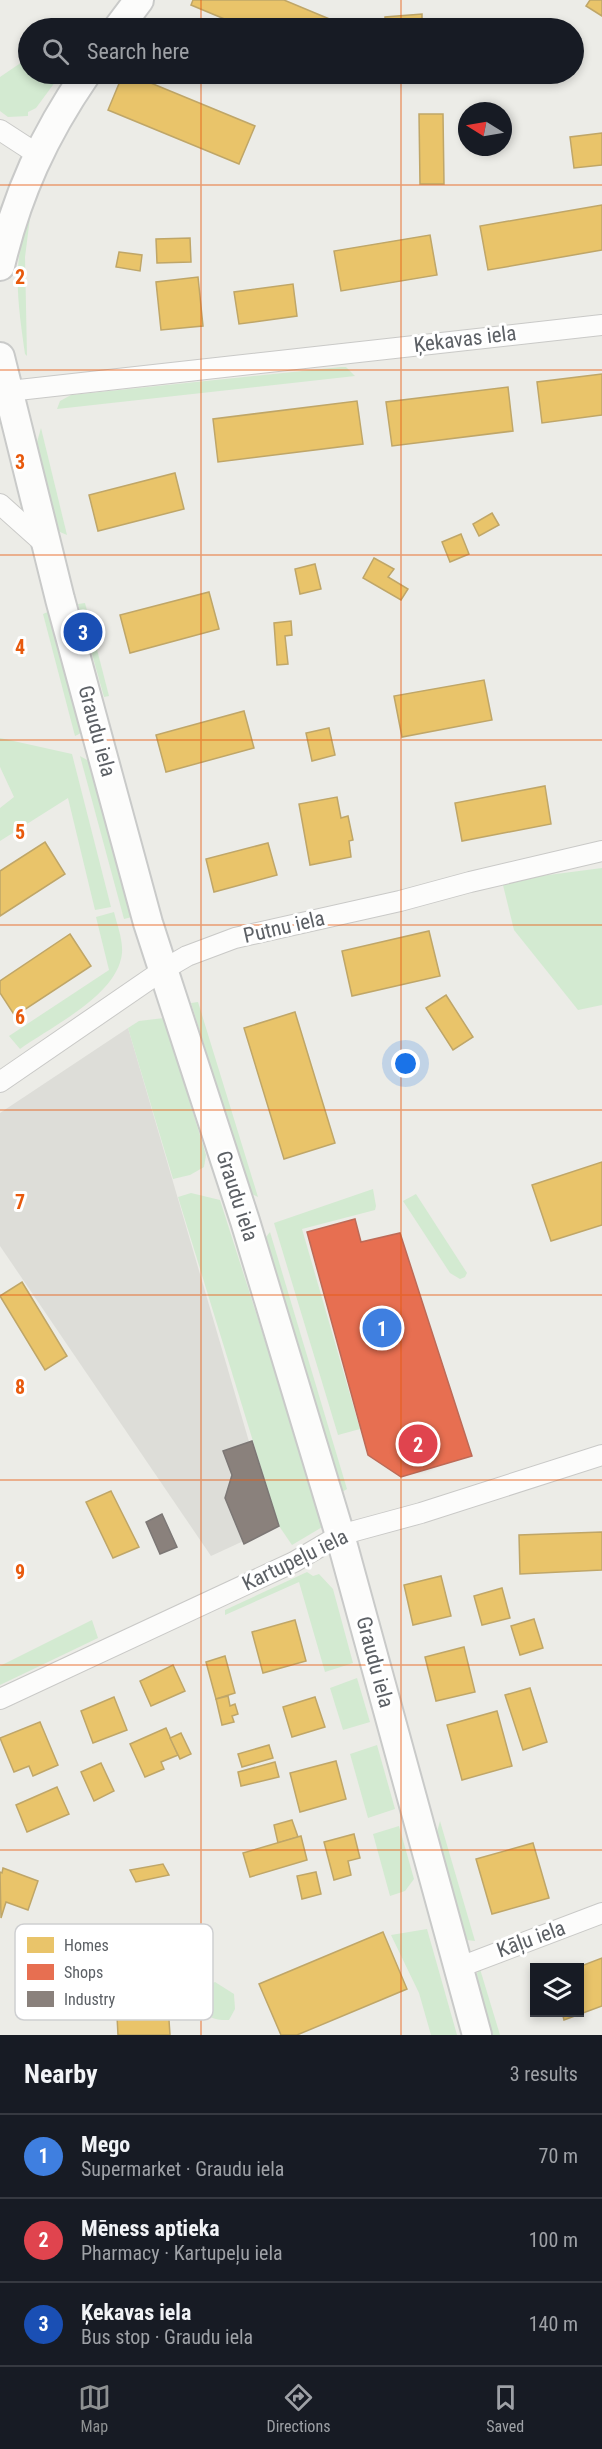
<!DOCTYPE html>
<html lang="en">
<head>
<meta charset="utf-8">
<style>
	body { margin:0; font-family:"Roboto Condensed",sans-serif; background:#20242c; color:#f1f3f6 }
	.controls { position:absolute; right:18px; bottom:18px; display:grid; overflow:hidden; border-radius:0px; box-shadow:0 3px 9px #0003 }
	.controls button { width:54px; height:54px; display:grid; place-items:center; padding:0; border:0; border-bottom:2px solid #363941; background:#171b24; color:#f1f3f6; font:30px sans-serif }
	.compass { position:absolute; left:458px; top:102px; width:54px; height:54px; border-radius:50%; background:#171b24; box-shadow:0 3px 9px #0003; rotate:281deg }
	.you { position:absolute; left:406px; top:1064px; width:21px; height:21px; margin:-15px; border:4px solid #fff; border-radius:50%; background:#1a73e8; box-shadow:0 0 0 9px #1a73e833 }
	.badge { display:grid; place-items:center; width:39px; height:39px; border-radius:50%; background:#8e9192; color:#fff; font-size:20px; font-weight:700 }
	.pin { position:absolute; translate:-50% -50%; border:3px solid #fff; box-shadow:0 2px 6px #0006 }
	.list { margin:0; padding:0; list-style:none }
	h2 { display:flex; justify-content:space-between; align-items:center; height:78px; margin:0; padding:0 24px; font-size:26px }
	h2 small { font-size:20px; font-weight:400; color:#9ea1a6 }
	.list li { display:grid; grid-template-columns:39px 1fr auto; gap:18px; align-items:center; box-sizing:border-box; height:84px; padding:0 24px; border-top:2px solid #363941 }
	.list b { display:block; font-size:22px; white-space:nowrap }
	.list p { margin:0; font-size:20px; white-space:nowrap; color:#9ea1a6 }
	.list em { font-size:20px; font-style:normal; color:#9ea1a6 }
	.icon { flex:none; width:33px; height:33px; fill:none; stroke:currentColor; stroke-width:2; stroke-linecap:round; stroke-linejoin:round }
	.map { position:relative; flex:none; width:602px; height:2035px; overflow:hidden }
	.search { position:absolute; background:#171b24; box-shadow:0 3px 9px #0003; left:18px; right:18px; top:18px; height:66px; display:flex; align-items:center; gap:15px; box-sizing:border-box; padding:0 21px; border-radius:33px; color:#9ea1a6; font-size:22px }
	.sheet { height:330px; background:#171b24 }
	nav { display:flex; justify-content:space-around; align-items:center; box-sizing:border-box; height:84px; border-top:2px solid #363941; background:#171b24; font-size:16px; color:#9ea1a6 }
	nav a { display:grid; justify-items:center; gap:3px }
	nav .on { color:#8e9192 }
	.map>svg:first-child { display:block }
	.industrial { fill:#ddddd8 }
	.green { fill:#d3ead1 }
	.homes { fill:#e9c46a; stroke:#bfa668; stroke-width:1.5 }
	.shops { fill:#e76f51; stroke:#bd6a57; stroke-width:1.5 }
	.industry { fill:#8a817c; stroke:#7c7775; stroke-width:1.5 }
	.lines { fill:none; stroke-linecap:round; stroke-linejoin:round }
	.minor-casing { stroke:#c9c9c7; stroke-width:22 }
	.secondary-casing { stroke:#c9cac9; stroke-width:32 }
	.minor { stroke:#fcfcfb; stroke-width:20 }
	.secondary { stroke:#fcfcfb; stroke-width:28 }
	.grid { fill:none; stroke:#e8590c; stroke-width:1.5; stroke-opacity:0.55 }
	.labels { text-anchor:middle; stroke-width:6; stroke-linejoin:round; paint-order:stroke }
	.street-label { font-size:21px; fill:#5c6065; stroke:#fff }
	.key { fill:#fff; stroke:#cecfd1; stroke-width:1.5 }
	.key-label { font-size:16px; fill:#5c6065 }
	.grid-label { font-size:20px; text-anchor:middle; font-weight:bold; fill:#e8590c; stroke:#fff; stroke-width:6; stroke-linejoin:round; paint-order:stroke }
</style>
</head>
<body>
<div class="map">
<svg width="602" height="2035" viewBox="0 0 602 2035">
	<rect width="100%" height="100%" fill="#ecece7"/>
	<polygon class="industrial" points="128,1028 274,1527 211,1556 0,1246 0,1113"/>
	<g class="green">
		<polygon points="28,58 28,74 61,74 36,108 28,112 28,116 8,117 0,111 0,77"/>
		<path d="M30,218l-5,39 2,99 -2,-2c-6,-44 -15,-95 5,-136z"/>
		<polygon points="341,367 346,367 355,376 57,409 60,401 71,395"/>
		<polygon points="41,428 67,535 60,532 55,525 38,454 37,442"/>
		<polygon points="85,603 109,696 104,697 78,604"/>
		<polygon points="50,611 81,733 75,736 43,614"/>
		<polygon points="0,738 72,754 111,907 95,910 68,798 0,841 0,808 14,797 0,767"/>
		<polygon points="80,756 89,761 132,917 124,919"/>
		<polygon points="602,868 602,1005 578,1010 514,930 502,881"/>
		<path d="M114,912c3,13 9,27 8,41 -4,42 -70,73 -102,96l-11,-13 100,-66 -13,-53z"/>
		<polygon points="198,1002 258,1197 252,1194 248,1186 191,1003"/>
		<polygon points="164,1018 206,1155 204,1167 190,1175 173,1179 128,1028 139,1021"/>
		<polygon points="373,1189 376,1206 375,1210 302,1229 360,1429 338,1435 274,1223"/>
		<polygon points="191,1193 220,1200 324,1526 292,1545 279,1526 178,1197"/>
		<polygon points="416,1194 467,1273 465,1277 460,1279 450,1273 403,1201"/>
		<polygon points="270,1232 347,1489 342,1492 266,1244 266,1237"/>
		<polygon points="307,1572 313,1576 319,1574 333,1589 353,1663 325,1672 299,1582 225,1615 225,1610"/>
		<polygon points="92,1620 98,1638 0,1685 0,1666"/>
		<polygon points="357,1678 370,1722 343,1730 330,1688"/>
		<polygon points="377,1745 395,1809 368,1818 350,1754"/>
		<polygon points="440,1821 475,1941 467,1940 464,1931 438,1841 437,1832"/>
		<polygon points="399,1826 414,1879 405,1891 390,1896 373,1834"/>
		<polygon points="427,1929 457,2035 431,2035 419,1993 391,1935"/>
		<polygon points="480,1969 500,2035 493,2035 478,1984 477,1973"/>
		<path d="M215,1982l19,12 1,15 -6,11c-26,1 -31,-11 -22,-34z"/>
	</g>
	<g class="homes">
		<polygon points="193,0 284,0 339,23 337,28 246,28 191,5"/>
		<polygon points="590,0 602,0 602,16 586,6"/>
		<polygon points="422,14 422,28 385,28 385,17"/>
		<polygon points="123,74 129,74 255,126 239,164 108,110"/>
		<polygon points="419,114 443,114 444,184 420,184"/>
		<polygon points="602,133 602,165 574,168 570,137"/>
		<polygon points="602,205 602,250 488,270 480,226"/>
		<polygon points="430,235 437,275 341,291 334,251"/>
		<polygon points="190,238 191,262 157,263 156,239"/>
		<polygon points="119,252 142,255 140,271 116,267"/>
		<polygon points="198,277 203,326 161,330 156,282"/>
		<polygon points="293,284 297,316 239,324 234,292"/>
		<polygon points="602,374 602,415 542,423 537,382"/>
		<polygon points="508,387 513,431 392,446 386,402"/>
		<polygon points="357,401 363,444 218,462 213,419"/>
		<polygon points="175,473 184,509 98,531 89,495"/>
		<polygon points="492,513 499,525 479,536 473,524"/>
		<polygon points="461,534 469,554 450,562 442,542"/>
		<polygon points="374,558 394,569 388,577 408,589 401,600 363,578"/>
		<polygon points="315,564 321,589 300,594 295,569"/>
		<polygon points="209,592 219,629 130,653 120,615"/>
		<polygon points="291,621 292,635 285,636 288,664 277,665 274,623"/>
		<polygon points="484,680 492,720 402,737 394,696"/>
		<polygon points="244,711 254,748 166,772 156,735"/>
		<polygon points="329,728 335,755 312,761 306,733"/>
		<polygon points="545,786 551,824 462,841 455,803"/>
		<polygon points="337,797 341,818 348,816 353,840 349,841 351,857 310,865 299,804"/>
		<polygon points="45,842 65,874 0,916 0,871"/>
		<polygon points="268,843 277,875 214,892 206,859"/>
		<polygon points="429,931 440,976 352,996 342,951"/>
		<polygon points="70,934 91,966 15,1016 0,993 0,981"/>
		<polygon points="446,995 473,1037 453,1050 426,1008"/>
		<polygon points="295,1012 335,1143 284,1159 244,1028"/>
		<polygon points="602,1162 602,1225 551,1241 532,1185"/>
		<polygon points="22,1282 67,1356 45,1370 0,1296"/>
		<polygon points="111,1491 139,1547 113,1558 86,1502"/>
		<polygon points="602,1532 602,1570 520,1574 519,1535"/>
		<polygon points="441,1576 451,1616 413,1625 404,1585"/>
		<polygon points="502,1588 510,1618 482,1625 474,1596"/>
		<polygon points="534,1619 543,1648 520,1655 511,1626"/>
		<polygon points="295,1620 306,1661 263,1673 252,1632"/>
		<polygon points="464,1647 475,1692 436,1701 425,1657"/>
		<polygon points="225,1656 235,1693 216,1699 206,1662"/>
		<polygon points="173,1665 185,1691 151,1706 140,1681"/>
		<polygon points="530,1688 547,1742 523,1750 505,1695"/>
		<polygon points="228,1696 230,1706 235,1704 238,1714 232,1716 234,1722 222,1725 216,1699"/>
		<polygon points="114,1697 127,1730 93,1743 81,1711"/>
		<polygon points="315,1697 325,1727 292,1737 283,1707"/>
		<polygon points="497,1711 512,1766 462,1780 447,1725"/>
		<polygon points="40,1722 58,1765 33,1776 29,1766 14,1772 0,1738"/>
		<polygon points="166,1728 178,1755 161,1762 164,1769 145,1777 130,1744"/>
		<polygon points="181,1733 191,1754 180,1759 170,1738"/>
		<polygon points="269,1745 273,1758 242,1767 238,1754"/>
		<polygon points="336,1761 346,1799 300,1812 290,1773"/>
		<polygon points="275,1762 279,1777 241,1786 238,1772"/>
		<polygon points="101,1763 114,1791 94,1801 81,1772"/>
		<polygon points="57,1787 69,1814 27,1832 16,1805"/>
		<polygon points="292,1820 298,1837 278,1843 274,1825"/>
		<polygon points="354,1834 360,1858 348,1861 351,1875 334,1880 324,1842"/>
		<polygon points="301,1836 307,1860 250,1877 243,1853"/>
		<polygon points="533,1843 549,1898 492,1914 476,1859"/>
		<polygon points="163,1864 169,1875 136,1882 130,1870"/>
		<polygon points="3,1868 38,1881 28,1910 6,1902 1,1918 0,1872 2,1873"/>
		<polygon points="316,1872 321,1894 302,1899 297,1876"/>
		<polygon points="383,1932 407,1989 297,2035 281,2035 259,1984"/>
		<polygon points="602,1958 602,2006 564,2020 562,2012 580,2012 580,1968 576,1968"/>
		<polygon points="166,1976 170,2035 118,2035 115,1979"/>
	</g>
	<polygon class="shops" points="355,1219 361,1242 400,1233 472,1456 401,1477 368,1455 307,1232"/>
	<g class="industry">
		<polygon points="252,1441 279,1526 244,1544 225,1498 232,1475 223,1451"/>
		<polygon points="162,1514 177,1547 160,1554 146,1522"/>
	</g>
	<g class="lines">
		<g class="minor-casing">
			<g id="minor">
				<polyline points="0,130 37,154"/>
				<polyline points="0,392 602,325"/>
				<polyline points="0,504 47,546"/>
				<polyline points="0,1082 163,970 187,956 235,938 400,901 470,882 602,851"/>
				<polyline points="0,1699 294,1562 340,1535 421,1513 602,1455"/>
				<polyline points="460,1967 602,1913"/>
			</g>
		</g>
		<g class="secondary-casing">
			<g id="secondary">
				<polyline points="118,28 139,0"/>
				<path d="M0,266c17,-72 44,-131 86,-192"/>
				<polyline points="0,357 60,599 148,923 245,1221 340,1535 477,2035"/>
			</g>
		</g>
		<use href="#minor" class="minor"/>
		<use href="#secondary" class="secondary"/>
	</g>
	<path class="grid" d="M201,0v28M401,0v28M201,74v1961M401,74v1961M0,185h602M0,370h602M0,555h602M0,740h602M0,925h602M0,1110h602M0,1295h602M0,1480h602M0,1665h602M0,1850h602"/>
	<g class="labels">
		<g class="street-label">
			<text transform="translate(465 339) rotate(-7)" y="7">Ķekavas iela</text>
			<text transform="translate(97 731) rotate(75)" y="7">Graudu iela</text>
			<text transform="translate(284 927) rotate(-13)" y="7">Putnu iela</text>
			<text transform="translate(237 1196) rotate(72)" y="7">Graudu iela</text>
			<text transform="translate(295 1560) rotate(-26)" y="7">Kartupeļu iela</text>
			<text transform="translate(375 1662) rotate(75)" y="7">Graudu iela</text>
			<text transform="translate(531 1939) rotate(-20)" y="7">Kāļu iela</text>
		</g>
	</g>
	<rect x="15" y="1924" width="198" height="96" rx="9" class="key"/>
	<rect x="27" y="1937" width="27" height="16" fill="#e9c46a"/>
	<rect x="27" y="1964" width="27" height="16" fill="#e76f51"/>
	<rect x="27" y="1991" width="27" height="16" fill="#8a817c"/>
	<g class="key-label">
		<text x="64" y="1951">Homes</text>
		<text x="64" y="1978">Shops</text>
		<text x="64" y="2005">Industry</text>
	</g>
	<g class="grid-label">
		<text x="20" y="284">2</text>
		<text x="20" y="469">3</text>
		<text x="20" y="654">4</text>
		<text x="20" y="839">5</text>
		<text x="20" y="1024">6</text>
		<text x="20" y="1209">7</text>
		<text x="20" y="1394">8</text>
		<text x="20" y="1579">9</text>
	</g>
</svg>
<div class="controls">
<button><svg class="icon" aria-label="layers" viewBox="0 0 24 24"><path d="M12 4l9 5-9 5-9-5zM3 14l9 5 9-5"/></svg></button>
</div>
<svg class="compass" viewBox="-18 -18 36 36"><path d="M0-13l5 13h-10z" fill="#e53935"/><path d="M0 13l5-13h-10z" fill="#9ea1a6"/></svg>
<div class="you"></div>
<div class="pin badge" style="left:382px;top:1328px;background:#3f7fe0">1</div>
<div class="pin badge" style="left:418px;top:1444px;background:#e0444e">2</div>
<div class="pin badge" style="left:83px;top:632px;background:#1a4fb4">3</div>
<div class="search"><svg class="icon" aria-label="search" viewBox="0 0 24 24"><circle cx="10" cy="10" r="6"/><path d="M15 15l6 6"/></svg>Search here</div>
</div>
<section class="sheet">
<h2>Nearby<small>3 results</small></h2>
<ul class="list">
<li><span class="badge" style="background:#3f7fe0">1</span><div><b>Mego</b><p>Supermarket · Graudu iela</p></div><em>70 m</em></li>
<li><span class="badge" style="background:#e0444e">2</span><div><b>Mēness aptieka</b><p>Pharmacy · Kartupeļu iela</p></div><em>100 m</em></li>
<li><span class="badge" style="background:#1a4fb4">3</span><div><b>Ķekavas iela</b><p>Bus stop · Graudu iela</p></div><em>140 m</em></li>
</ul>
</section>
<nav>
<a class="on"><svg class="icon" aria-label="map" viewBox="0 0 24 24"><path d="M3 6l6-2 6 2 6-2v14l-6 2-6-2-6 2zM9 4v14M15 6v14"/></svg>Map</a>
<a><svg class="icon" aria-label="directions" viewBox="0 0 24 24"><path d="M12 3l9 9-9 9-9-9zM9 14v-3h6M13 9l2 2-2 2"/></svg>Directions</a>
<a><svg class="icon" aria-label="saved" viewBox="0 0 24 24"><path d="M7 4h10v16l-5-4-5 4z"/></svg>Saved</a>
</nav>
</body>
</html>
